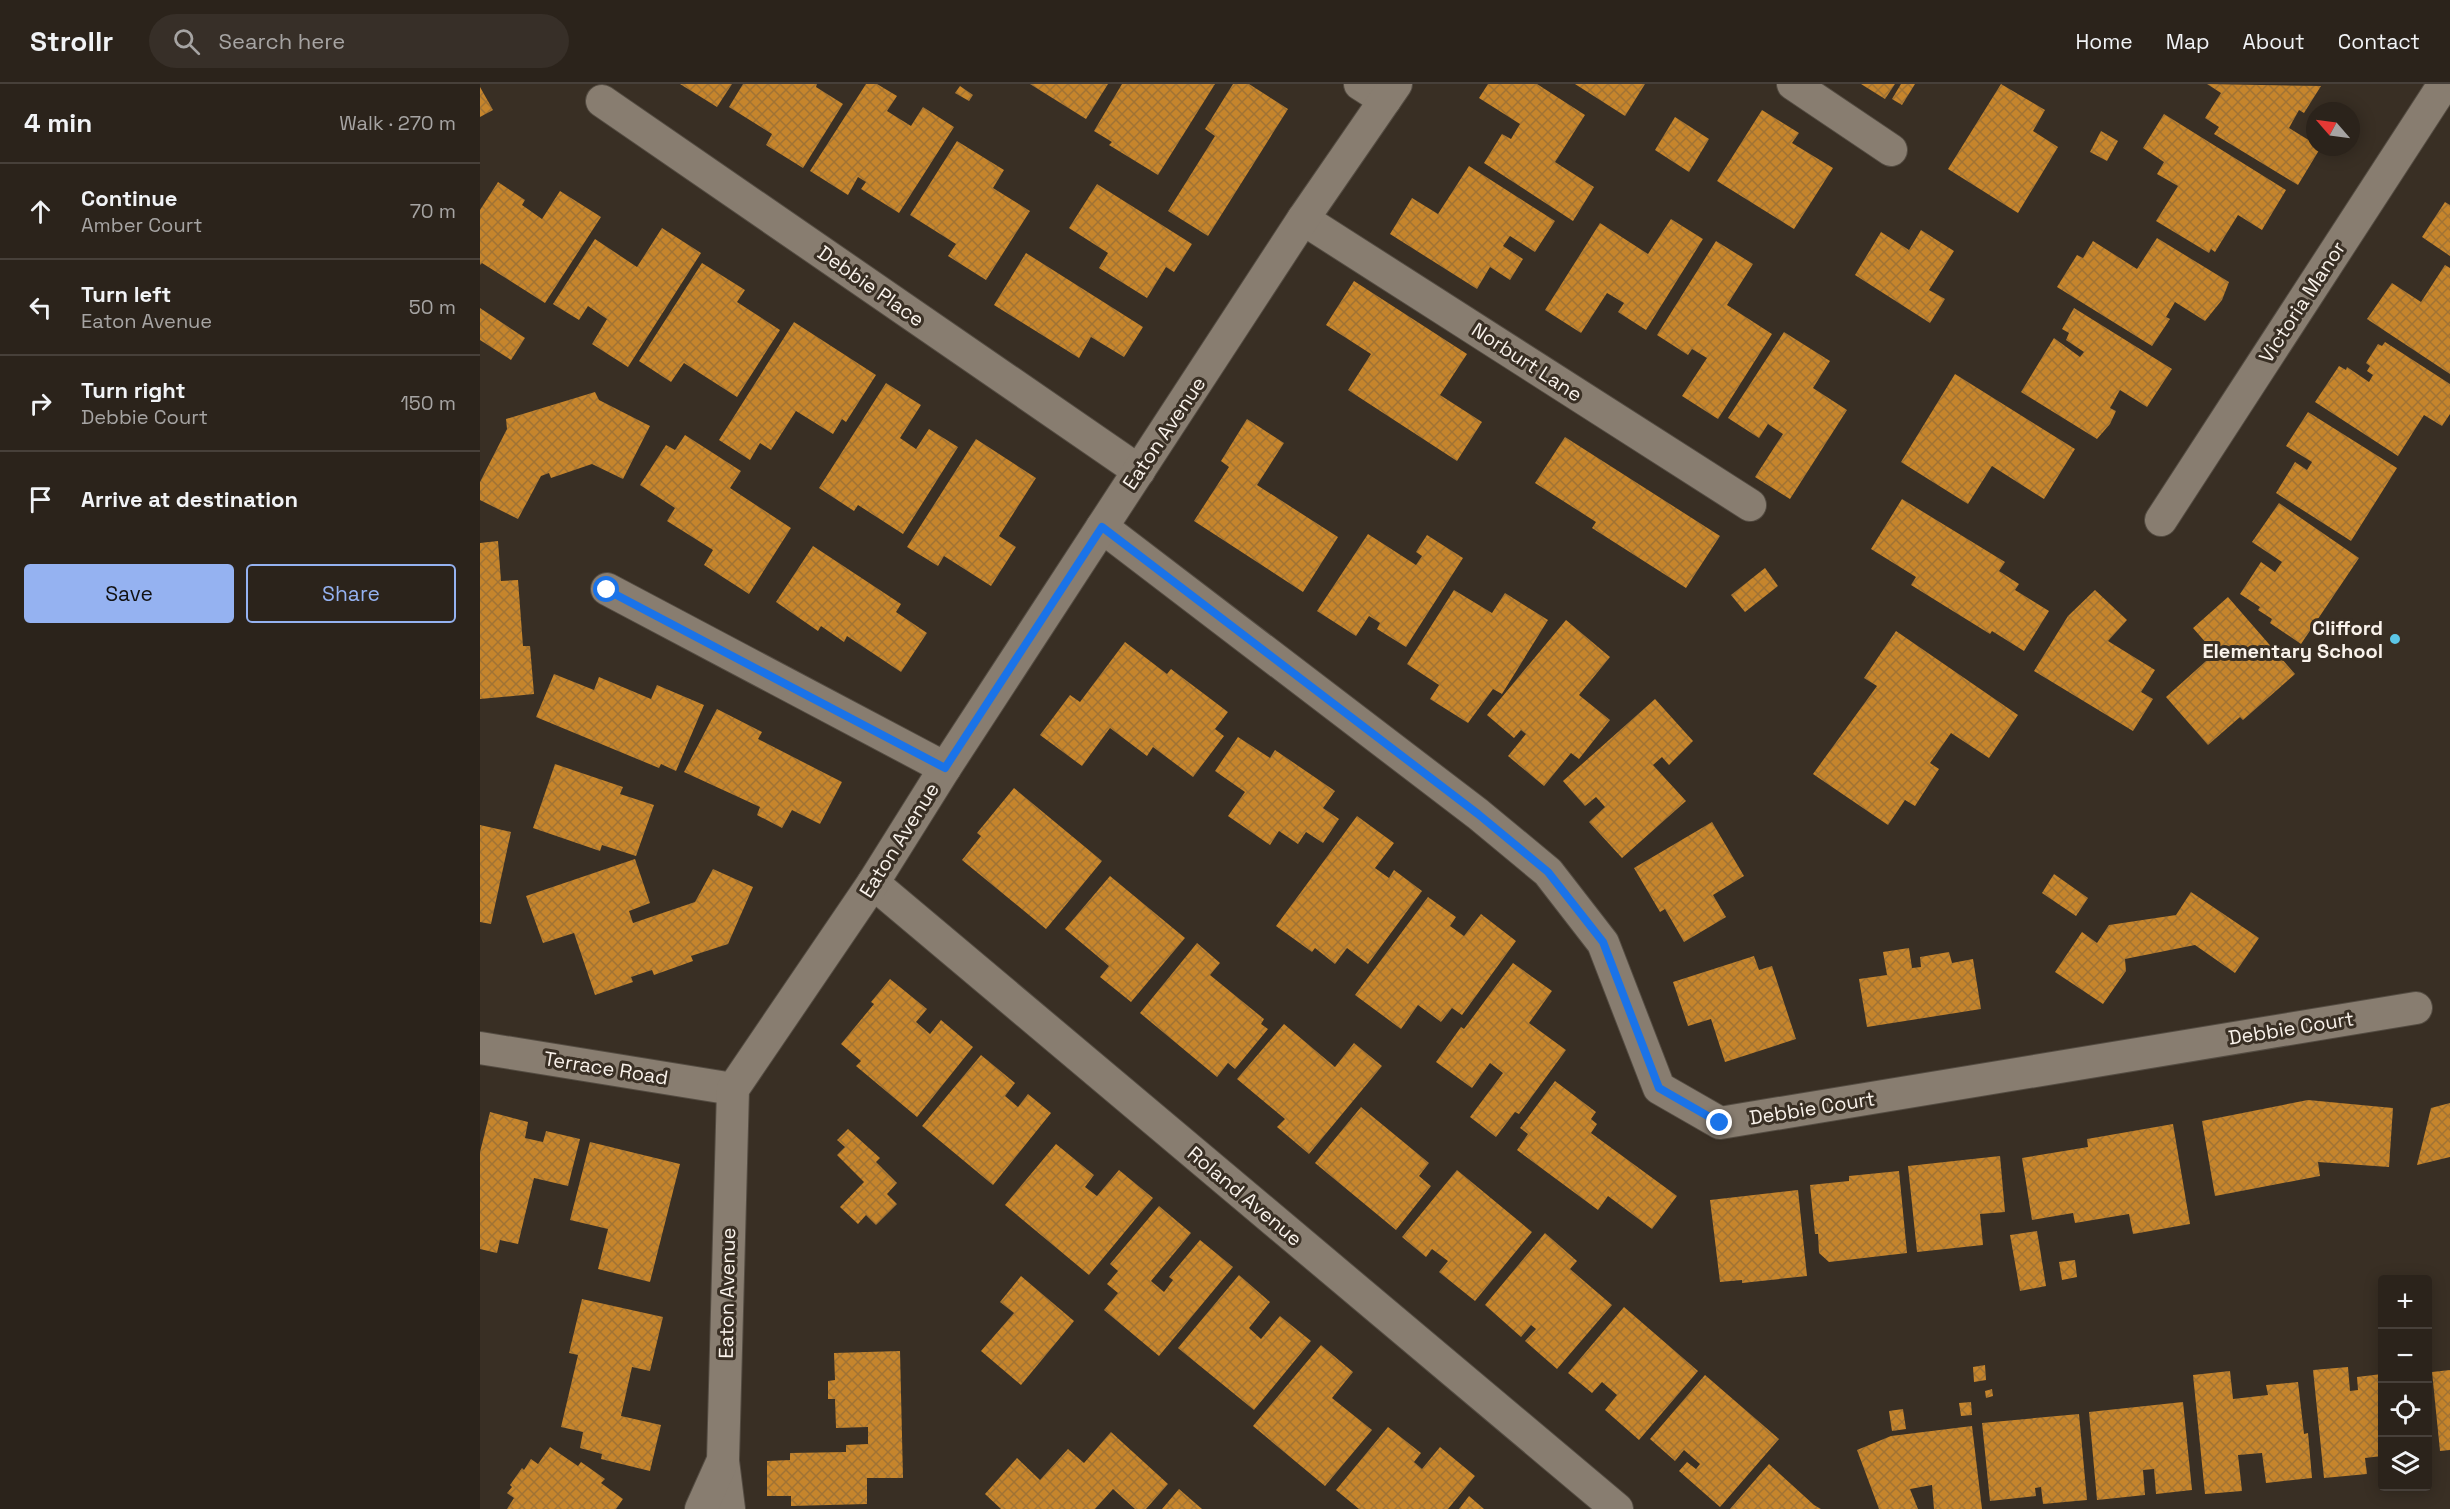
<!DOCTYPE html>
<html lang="en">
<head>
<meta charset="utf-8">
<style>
	body { margin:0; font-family:"Space Grotesk",sans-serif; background:#372f28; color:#f1f3f6 }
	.controls { position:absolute; right:18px; bottom:18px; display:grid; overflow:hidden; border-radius:6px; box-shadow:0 3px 15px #0003 }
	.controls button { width:54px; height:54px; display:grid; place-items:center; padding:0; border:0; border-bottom:2px solid #47403a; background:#2b231b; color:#f1f3f6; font:30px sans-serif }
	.compass { position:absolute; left:1826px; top:18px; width:54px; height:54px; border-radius:50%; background:#2b231b; box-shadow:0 3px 15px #0003; rotate:298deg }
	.stop { position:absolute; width:18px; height:18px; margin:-14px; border:4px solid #1a73e8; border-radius:50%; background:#fff }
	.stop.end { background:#1a73e8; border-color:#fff; box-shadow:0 2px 6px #0008 }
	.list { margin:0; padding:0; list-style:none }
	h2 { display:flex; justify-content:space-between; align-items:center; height:78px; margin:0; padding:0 24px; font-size:26px }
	h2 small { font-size:20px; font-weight:400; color:#a6a4a3 }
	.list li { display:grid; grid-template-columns:39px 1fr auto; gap:18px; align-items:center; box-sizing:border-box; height:96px; padding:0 24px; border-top:2px solid #47403a }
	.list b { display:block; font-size:22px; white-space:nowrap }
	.list p { margin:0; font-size:20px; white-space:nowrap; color:#a6a4a3 }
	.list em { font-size:20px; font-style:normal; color:#a6a4a3 }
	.actions { display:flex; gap:12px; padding:18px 24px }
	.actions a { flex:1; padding:14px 0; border:2px solid #95b2f1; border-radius:6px; text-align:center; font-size:21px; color:#95b2f1 }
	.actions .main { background:#95b2f1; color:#111 }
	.icon { flex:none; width:33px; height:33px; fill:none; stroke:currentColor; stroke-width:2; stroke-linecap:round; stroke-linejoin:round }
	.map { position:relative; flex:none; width:1970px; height:1425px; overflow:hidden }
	header { display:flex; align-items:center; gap:36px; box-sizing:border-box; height:84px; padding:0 30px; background:#2b231b; border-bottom:2px solid #47403a }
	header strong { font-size:28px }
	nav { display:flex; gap:33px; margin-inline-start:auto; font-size:21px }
	.search { width:420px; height:54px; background:#372f28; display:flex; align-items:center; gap:15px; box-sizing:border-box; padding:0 21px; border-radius:33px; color:#a6a4a3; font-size:22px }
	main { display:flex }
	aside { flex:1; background:#2b231b }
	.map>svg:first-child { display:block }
	.building { fill:url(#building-cross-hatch) }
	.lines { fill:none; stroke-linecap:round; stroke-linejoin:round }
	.minor-casing { stroke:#544c42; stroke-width:34 }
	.minor { stroke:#887d70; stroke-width:32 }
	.route { stroke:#1a73e8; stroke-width:8 }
	.poi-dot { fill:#5cc7e7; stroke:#392f24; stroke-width:2 }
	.labels { text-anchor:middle; stroke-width:6; stroke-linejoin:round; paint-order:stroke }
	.street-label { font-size:20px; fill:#f9f2eb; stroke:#392f24 }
	.poi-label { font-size:20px; font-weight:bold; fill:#f9f2eb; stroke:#392f24; text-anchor:end }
</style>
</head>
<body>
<header>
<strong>Strollr</strong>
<div class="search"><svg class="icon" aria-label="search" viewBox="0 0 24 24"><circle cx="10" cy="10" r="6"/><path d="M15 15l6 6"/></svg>Search here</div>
<nav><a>Home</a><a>Map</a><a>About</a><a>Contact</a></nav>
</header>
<main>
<aside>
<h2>4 min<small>Walk · 270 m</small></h2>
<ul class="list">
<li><svg class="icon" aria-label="ahead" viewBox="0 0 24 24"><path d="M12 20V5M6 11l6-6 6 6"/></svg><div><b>Continue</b><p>Amber Court</p></div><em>70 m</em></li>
<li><svg class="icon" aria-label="left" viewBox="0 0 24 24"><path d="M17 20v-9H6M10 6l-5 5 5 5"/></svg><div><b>Turn left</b><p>Eaton Avenue</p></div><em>50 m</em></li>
<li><svg class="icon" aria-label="right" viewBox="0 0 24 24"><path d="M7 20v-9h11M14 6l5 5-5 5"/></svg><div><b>Turn right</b><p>Debbie Court</p></div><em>150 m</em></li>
<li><svg class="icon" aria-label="arrive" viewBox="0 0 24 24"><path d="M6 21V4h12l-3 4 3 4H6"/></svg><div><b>Arrive at destination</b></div></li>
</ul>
<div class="actions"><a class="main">Save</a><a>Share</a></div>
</aside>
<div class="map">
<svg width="1970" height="1425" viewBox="0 0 1970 1425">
	<defs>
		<pattern id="building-cross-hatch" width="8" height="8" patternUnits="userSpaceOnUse" patternTransform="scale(1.5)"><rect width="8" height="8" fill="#c6852c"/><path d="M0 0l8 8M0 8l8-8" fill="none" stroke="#a17334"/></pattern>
	</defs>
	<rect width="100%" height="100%" fill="#392f24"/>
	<g class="building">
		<polygon points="200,0 252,0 237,23"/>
		<polygon points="263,0 337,0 336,3 363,20 323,84 286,61 292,50 249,23"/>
		<polygon points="386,0 397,0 417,12 407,27 431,42 443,23 474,43 419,129 381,105 386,98 378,93 368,111 330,87"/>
		<polygon points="550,0 628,0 606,35"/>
		<polygon points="642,0 735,0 678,91 629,61 632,58 614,47"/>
		<polygon points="753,0 769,0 808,25 728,152 688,127 735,52 725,45"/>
		<polygon points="1008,0 1057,0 1105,31 1075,78 1114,103 1093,137 1004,79 1022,50 1031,55 1040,40 999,14"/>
		<polygon points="1095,0 1165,0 1145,32"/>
		<polygon points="1381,0 1415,0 1405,15"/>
		<polygon points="1421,0 1435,0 1422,21 1412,15"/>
		<polygon points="1521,0 1565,26 1553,47 1578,63 1538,129 1468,85"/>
		<polygon points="1727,0 1841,2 1824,29 1819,26 1809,44 1835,60 1835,63 1841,63 1818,101 1734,50 1739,43 1725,34 1741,9"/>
		<polygon points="480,2 493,11 489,17 475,9"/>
		<polygon points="0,3 13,26 0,33"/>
		<polygon points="1282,26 1319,49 1312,59 1353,84 1314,145 1237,97"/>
		<polygon points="1684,30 1806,106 1782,146 1758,131 1735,168 1731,165 1729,169 1676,137 1698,102 1677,90 1684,78 1663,64"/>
		<polygon points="1195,33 1229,55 1209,88 1175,66"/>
		<polygon points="1621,47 1638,57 1627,77 1610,68"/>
		<polygon points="477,57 524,86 513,104 550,127 506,196 468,172 476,160 430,131"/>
		<polygon points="989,82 1075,137 1055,168 1030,152 1023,162 1043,175 1030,196 1010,183 997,205 910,150 932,114 958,130"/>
		<polygon points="18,98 45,116 42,121 62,135 80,107 121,133 65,219 2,179 0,181 0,126"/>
		<polygon points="617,100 712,160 694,188 686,183 667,214 619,184 628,169 589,144"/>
		<polygon points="1965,118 1970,121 1970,172 1942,153"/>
		<polygon points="1191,135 1223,155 1166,246 1138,228 1144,219 1127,209 1101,249 1065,226 1120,139 1168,170"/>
		<polygon points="182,144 221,169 148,283 112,260 127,235 108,222 99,236 73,220 115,155 157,183"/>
		<polygon points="1441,146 1474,167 1449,206 1465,215 1450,239 1375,191 1401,148 1429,166"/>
		<polygon points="1677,154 1749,198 1742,216 1725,237 1695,218 1686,233 1690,235 1672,262 1577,203 1597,171 1603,174 1613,157 1657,185"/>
		<polygon points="1236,157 1273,180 1247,221 1292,250 1238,335 1202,312 1227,274 1212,265 1208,271 1177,251"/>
		<polygon points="546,169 663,243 644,273 611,253 599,274 514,221"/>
		<polygon points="222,179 265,206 257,218 300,246 257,313 204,279 191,298 159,277"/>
		<polygon points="1965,181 1970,184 1970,290 1887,235 1912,199 1941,218"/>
		<polygon points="874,197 987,270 960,311 1002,338 977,377 868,306 891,270 846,241"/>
		<polygon points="0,224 45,254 31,276 0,256"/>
		<polygon points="1594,224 1692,285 1667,323 1640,306 1630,324 1636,327 1630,340 1617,355 1541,308 1574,254 1600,273 1604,268 1586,256 1589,249 1582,245"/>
		<polygon points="314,238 396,291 366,338 362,335 353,350 316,327 291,366 280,359 270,376 239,356"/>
		<polygon points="1304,248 1350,277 1333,304 1367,326 1310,415 1275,393 1303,350 1288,340 1279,354 1248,334"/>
		<polygon points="1905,258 1970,300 1970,330 1962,342 1944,331 1918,372 1835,318 1859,282 1866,286 1867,283 1889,298 1893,291 1887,287 1890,282 1886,279 1898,260 1902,262"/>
		<polygon points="1475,290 1595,365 1564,415 1512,382 1488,420 1421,378"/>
		<polygon points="406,299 441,321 420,354 436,365 449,345 478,363 423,450 378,421 374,427 339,404"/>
		<polygon points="115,308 119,316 170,342 143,395 112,380 71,394 69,389 61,392 38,435 0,416 0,398 27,345 26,335"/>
		<polygon points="1828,328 1917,384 1871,457 1796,409 1815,378 1827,386 1832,378 1806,362"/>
		<polygon points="767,335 804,359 777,401 858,453 823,508 714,437 749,383 741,377"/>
		<polygon points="205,351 261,387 250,404 311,444 269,510 224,481 233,466 187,437 195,424 160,401 186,361 195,366"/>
		<polygon points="1085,353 1240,452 1206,504 1112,444 1116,438 1055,399"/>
		<polygon points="496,355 556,394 519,452 536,463 511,502 464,472 458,482 427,463"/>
		<polygon points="1422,415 1525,478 1519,487 1539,500 1535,506 1569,527 1544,567 1512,547 1510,550 1431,501 1436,493 1391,465"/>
		<polygon points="1799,419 1879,474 1821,560 1790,539 1792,535 1778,526 1780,523 1760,510 1781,478 1795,488 1802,478 1772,458"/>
		<polygon points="888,450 936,481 942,472 936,468 947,451 983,474 926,563 897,545 900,539 889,532 876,552 837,527"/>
		<polygon points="18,457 21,497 38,496 43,562 50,562 54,610 0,615 0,459"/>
		<polygon points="333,462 421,520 416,528 447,549 421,588 367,552 364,558 341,542 338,547 296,518"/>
		<polygon points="1285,484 1298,502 1265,528 1251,511"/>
		<polygon points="974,506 1012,529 1025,509 1068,536 1022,610 1013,605 988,639 950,615 959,601 927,580"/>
		<polygon points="1615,506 1647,536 1628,557 1675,586 1661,608 1673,615 1653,647 1554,587 1588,532"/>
		<polygon points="1748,513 1815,590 1763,636 1760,633 1728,661 1686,613 1735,569 1713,544"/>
		<polygon points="1086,536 1130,573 1099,611 1130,636 1099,675 1091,669 1064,702 1028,672 1046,650 1041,646 1034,654 1007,631"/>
		<polygon points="1416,547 1538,631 1509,674 1471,649 1450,679 1459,685 1435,722 1425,716 1408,741 1333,690 1397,602 1384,594"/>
		<polygon points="645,558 687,590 691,585 748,628 735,645 744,652 713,693 673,663 667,672 630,644 602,682 560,651 590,611 600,618"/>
		<polygon points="74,590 114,606 119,593 171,615 177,601 224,621 196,687 181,680 179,684 56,633"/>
		<polygon points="1175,615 1213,657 1189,681 1182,673 1173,681 1206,717 1142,774 1109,738 1125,723 1116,713 1105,722 1083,697"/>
		<polygon points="237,625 282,648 278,655 362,698 340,740 312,726 302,744 277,731 280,723 204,688"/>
		<polygon points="758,653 790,674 795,666 855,707 843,724 859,735 843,759 826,748 818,760 799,747 790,761 748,732 765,708 735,687"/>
		<polygon points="75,680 143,703 140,710 174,721 156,772 122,761 120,767 53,744"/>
		<polygon points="534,704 622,777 566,845 482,776 501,752 497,749"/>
		<polygon points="877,732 914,759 895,784 909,794 914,786 942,807 888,880 867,864 855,880 835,864 832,868 796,842"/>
		<polygon points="1232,738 1264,792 1233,811 1246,833 1204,858 1185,825 1180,828 1154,784"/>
		<polygon points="0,741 31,748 11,840 0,838"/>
		<polygon points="155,775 170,819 149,827 153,839 215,818 233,785 273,803 248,860 211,872 213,877 174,891 172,886 151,893 153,898 115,911 94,849 63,859 46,812"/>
		<polygon points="1574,790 1608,814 1596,832 1562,809"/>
		<polygon points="630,792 705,854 651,918 620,893 629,882 585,845"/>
		<polygon points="1711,808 1779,854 1755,889 1715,861 1645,875 1646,887 1623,920 1575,888 1602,848 1617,859 1629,841 1696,831"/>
		<polygon points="948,813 976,833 970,842 984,852 1001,830 1036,857 982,931 972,924 961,938 938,921 921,945 875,911"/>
		<polygon points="717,859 740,879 730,891 784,935 781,940 788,945 755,985 748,979 737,993 660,929"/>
		<polygon points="1429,864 1432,884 1441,883 1440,873 1469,868 1472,879 1493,875 1501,925 1387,943 1379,895 1407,891 1403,868"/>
		<polygon points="1274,872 1279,886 1292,882 1316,955 1245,978 1231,935 1208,942 1193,898"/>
		<polygon points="1033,879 1072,907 1049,939 1086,966 1039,1030 1035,1028 1016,1053 990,1033 1023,989 1010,979 992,1004 956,978 981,943 984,945"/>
		<polygon points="410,895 447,925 436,938 450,950 461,936 493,963 437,1033 376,982 381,977 361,960 394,920 391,918"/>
		<polygon points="804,940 855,983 874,959 902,982 829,1070 797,1043 805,1035 757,995"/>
		<polygon points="501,971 535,999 525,1012 538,1023 548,1010 571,1029 513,1101 442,1042"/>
		<polygon points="1075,997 1116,1028 1111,1035 1117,1040 1111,1049 1197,1112 1172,1145 1128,1112 1118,1126 1037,1066 1048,1050 1040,1044"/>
		<polygon points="1828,1016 1913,1024 1909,1083 1838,1078 1840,1092 1735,1112 1722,1037"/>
		<polygon points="1970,1019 1970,1073 1937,1081 1951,1024"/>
		<polygon points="881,1023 949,1079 939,1092 951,1102 916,1146 835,1079"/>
		<polygon points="10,1028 48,1038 45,1054 63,1058 66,1047 100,1055 88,1102 54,1094 38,1160 20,1156 17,1169 0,1165 0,1068"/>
		<polygon points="1693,1040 1710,1140 1653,1150 1649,1130 1595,1139 1593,1129 1552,1136 1542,1074 1608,1063 1607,1055"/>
		<polygon points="368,1045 400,1074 396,1078 417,1099 407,1110 417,1120 396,1141 386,1131 378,1140 360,1123 384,1098 357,1071 365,1063 357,1056"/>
		<polygon points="110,1058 200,1080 170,1198 118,1185 128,1145 90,1136"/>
		<polygon points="576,1060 614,1091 605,1103 617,1112 639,1086 673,1114 609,1191 525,1121"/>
		<polygon points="1520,1072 1525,1128 1500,1130 1503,1161 1437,1168 1428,1082"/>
		<polygon points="977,1086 1052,1148 995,1217 959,1188 968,1177 952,1165 946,1173 922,1153"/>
		<polygon points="1419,1087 1427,1169 1349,1178 1339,1169 1338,1150 1335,1150 1330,1101 1369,1097 1369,1092"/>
		<polygon points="1318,1106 1327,1192 1262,1199 1262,1196 1240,1198 1230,1116"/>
		<polygon points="679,1122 711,1149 671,1197 684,1208 693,1196 689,1193 720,1156 753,1183 679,1272 624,1226 638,1209 627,1200 638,1187 630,1180"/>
		<polygon points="1557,1147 1566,1202 1540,1207 1530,1151"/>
		<polygon points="1065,1149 1097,1177 1090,1185 1132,1221 1077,1285 1045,1257 1056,1245 1051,1241 1041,1253 1005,1221"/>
		<polygon points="1595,1176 1597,1193 1582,1196 1579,1178"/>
		<polygon points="759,1191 790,1218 769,1244 781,1255 800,1232 831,1257 774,1326 698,1264"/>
		<polygon points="541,1192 594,1237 541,1301 501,1267 534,1229 520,1218"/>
		<polygon points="102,1215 183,1233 170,1287 152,1283 141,1332 181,1341 170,1387 121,1375 122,1370 100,1364 103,1348 81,1343 98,1271 89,1269"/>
		<polygon points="1144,1223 1218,1287 1159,1356 1125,1326 1137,1311 1122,1298 1112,1309 1088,1289"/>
		<polygon points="841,1261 873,1288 852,1314 892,1346 845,1402 773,1342"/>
		<polygon points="420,1267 423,1394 387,1394 387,1420 311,1422 311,1412 287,1412 287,1377 310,1376 310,1369 366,1368 366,1361 388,1360 388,1343 356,1344 355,1315 348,1315 348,1297 355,1296 354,1269"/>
		<polygon points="1505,1281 1506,1296 1494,1298 1493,1283"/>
		<polygon points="1868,1283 1870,1307 1878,1306 1877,1293 1902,1290 1902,1372 1885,1374 1887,1390 1844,1394 1833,1286"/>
		<polygon points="1970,1286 1970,1366 1960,1367 1952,1288"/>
		<polygon points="1750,1287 1753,1315 1788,1311 1786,1301 1818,1298 1824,1350 1828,1349 1832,1394 1786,1399 1782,1369 1758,1371 1762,1407 1725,1410 1713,1291"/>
		<polygon points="1225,1291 1299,1355 1240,1423 1199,1387 1207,1378 1216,1385 1220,1380 1204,1366 1195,1377 1170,1355"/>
		<polygon points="1512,1305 1513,1312 1506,1314 1505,1307"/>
		<polygon points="1491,1318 1492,1331 1481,1332 1479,1319"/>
		<polygon points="1703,1318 1712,1406 1676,1410 1674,1385 1663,1386 1665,1411 1617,1416 1609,1328"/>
		<polygon points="1423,1325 1426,1345 1412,1347 1409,1327"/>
		<polygon points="1599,1330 1607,1416 1563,1420 1561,1403 1555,1404 1556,1412 1510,1417 1502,1339"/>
		<polygon points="1492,1342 1502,1425 1454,1425 1452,1401 1430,1405 1438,1425 1399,1425 1377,1366 1411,1352"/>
		<polygon points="908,1343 941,1369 934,1378 942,1385 960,1363 995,1392 968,1425 879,1425 856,1406"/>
		<polygon points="1948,1345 1952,1374 1948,1375"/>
		<polygon points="631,1348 688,1400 666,1425 655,1425 633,1405 615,1425 521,1425 505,1410 537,1374 560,1396 588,1365 604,1379"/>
		<polygon points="70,1363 98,1382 101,1378 125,1395 121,1399 143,1415 136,1425 27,1425 34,1414 27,1409 32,1403 30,1401 42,1384 44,1386 51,1375 58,1380"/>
		<polygon points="1289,1380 1334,1421 1341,1425 1250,1425"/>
		<polygon points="699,1405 722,1425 682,1425"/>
		<polygon points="989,1412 1004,1425 979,1425"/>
	</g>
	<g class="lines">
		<g class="minor-casing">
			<g id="minor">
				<polyline points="880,0 905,16"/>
				<polyline points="1313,0 1411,66"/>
				<polyline points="122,17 659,387"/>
				<polyline points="823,135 1270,421"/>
				<polyline points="1681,436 1964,0"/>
				<polyline points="622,443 998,730 1068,788 1123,859 1179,1004 1240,1039 1936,924"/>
				<polyline points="127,505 465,684"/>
				<polyline points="393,799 1137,1425"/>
				<polyline points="0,964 253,1005"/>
				<polyline points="243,1377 249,1425"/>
				<polyline points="221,1425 243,1376 253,1005 393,799 465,684 622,443 823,135 916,0"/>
			</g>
		</g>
		<use href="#minor" class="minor"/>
	</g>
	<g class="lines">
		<polyline class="route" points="127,506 465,684 622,443 998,730 1068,788 1123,858 1179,1004 1240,1039"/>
	</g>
	<circle class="poi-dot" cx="1915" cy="555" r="6"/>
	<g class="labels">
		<g class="street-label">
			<text transform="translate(391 202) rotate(35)" y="7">Debbie Place</text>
			<text transform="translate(1822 218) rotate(-57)" y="7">Victoria Manor</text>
			<text transform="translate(1047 278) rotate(33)" y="7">Norburt Lane</text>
			<text transform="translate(684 349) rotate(-56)" y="7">Eaton Avenue</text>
			<text transform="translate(419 756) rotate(-58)" y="7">Eaton Avenue</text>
			<text transform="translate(1811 944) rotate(-9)" y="7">Debbie Court</text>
			<text transform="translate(126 984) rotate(9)" y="7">Terrace Road</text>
			<text transform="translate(1332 1024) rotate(-9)" y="7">Debbie Court</text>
			<text transform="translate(765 1112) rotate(40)" y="7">Roland Avenue</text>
			<text transform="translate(247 1209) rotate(-89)" y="7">Eaton Avenue</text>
		</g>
		<g class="poi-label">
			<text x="1903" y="551">Clifford<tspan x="1903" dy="23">Elementary School</tspan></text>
		</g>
	</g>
</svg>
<div class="controls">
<button>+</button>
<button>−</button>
<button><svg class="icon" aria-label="locate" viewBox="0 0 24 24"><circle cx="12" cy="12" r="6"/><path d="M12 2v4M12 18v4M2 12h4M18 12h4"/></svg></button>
<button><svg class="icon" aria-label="layers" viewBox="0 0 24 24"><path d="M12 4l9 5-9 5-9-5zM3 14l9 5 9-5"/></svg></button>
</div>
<svg class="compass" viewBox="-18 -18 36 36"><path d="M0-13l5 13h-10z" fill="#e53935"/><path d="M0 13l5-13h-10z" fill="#a6a4a3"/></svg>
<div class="stop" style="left:127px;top:506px"></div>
<div class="stop end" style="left:1240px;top:1039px"></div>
</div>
</main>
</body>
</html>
